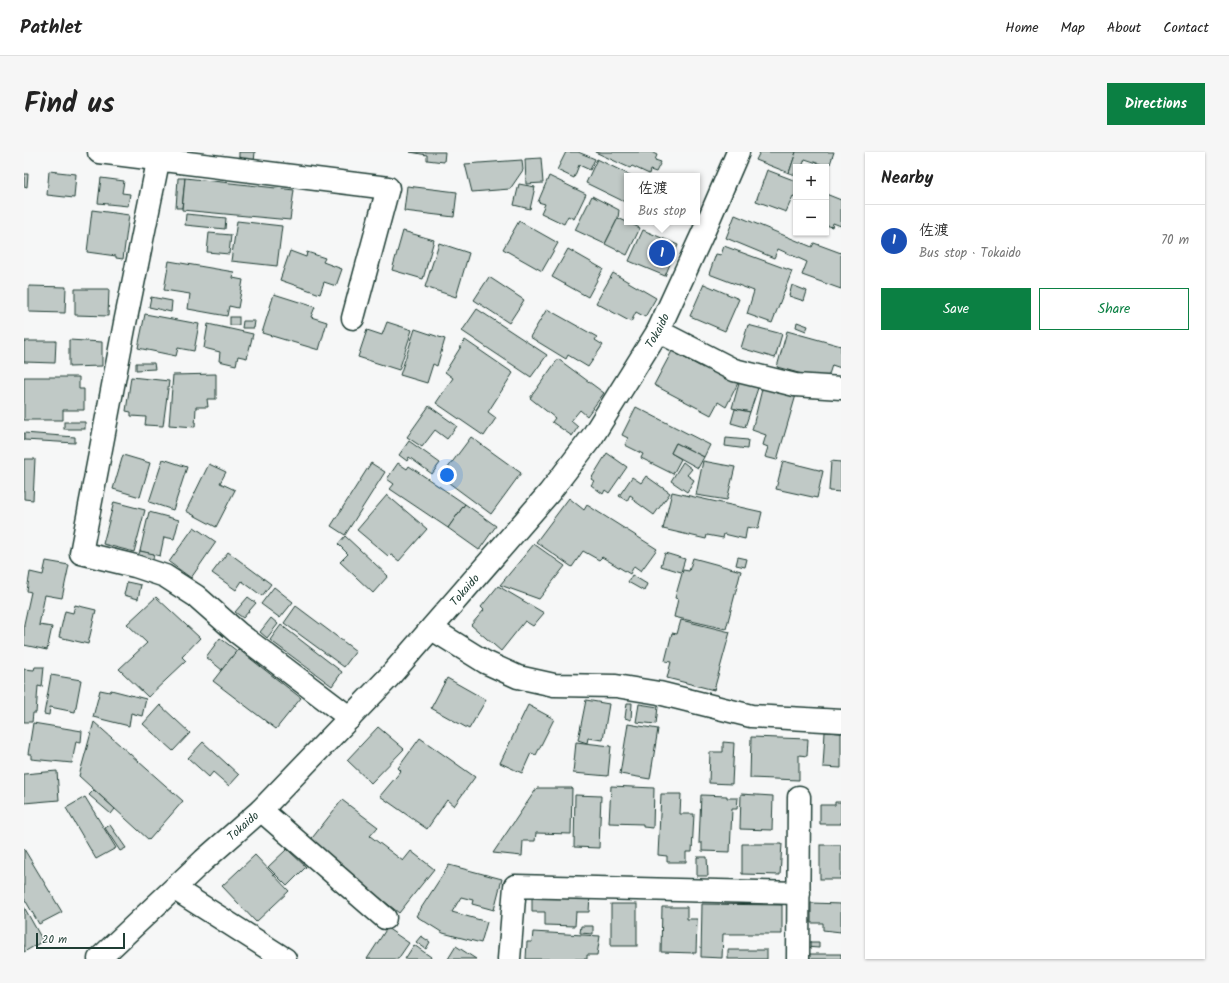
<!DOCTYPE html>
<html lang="en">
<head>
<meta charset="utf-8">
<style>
	body { margin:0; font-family:Kalam,"Klee One",sans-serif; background:#f6f6f6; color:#222 }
	.controls { position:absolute; right:12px; top:12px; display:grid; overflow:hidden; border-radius:0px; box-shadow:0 1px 3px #0004 }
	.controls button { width:36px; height:36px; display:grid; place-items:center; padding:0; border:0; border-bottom:1px solid #e0e0e0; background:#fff; color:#222; font:20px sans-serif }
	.scale { position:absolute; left:12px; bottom:10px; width:89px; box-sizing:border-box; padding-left:4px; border:2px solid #1f3d34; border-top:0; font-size:11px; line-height:14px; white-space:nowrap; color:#1f3d34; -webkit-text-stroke:3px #fff; paint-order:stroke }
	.you { position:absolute; left:423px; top:323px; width:14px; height:14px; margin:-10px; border:3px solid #fff; border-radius:50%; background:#1a73e8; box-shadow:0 0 0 6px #1a73e833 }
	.badge { display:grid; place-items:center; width:26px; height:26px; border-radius:50%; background:#0b8043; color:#fff; font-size:13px; font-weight:700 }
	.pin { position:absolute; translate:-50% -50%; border:2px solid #fff; box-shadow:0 1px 4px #0006 }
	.popup { position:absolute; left:600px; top:21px; width:76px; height:52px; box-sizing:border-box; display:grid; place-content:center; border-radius:0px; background:#fff; filter:drop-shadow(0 1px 3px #0005); font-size:13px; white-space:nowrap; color:#767676 }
	.popup b { font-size:15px; color:#222 }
	.popup::after { content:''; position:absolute; left:50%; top:100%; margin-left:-8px; border:8px solid transparent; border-top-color:#fff }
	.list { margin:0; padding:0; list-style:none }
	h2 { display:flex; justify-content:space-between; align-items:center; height:52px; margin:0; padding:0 16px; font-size:17px }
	h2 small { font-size:13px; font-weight:400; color:#767676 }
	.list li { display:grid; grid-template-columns:26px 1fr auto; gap:12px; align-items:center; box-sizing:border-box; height:72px; padding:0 16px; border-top:1px solid #e0e0e0 }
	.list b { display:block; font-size:15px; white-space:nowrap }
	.list p { margin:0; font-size:13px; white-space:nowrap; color:#767676 }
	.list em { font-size:13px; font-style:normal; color:#767676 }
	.actions { display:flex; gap:8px; padding:12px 16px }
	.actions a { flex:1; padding:9px 0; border:1px solid #0b8043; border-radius:0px; text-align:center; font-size:14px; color:#0b8043 }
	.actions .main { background:#0b8043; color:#fff }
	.map { position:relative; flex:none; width:817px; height:807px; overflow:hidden; border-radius:0px }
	header { display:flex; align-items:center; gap:24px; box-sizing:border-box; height:56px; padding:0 20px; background:#fff; border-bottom:1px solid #e0e0e0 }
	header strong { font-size:19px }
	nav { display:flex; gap:22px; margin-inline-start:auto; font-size:14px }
	.intro { display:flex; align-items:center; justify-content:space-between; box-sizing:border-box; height:96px; padding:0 24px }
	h1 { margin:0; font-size:28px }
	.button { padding:10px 18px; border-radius:0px; background:#0b8043; color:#fff; font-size:14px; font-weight:700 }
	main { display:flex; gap:24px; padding:0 24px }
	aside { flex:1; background:#fff; border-radius:0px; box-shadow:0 1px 3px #0004 }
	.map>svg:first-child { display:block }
	.building { fill:#c0c9c6; stroke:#1f3d34 }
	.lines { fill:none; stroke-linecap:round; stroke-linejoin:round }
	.minor-casing { stroke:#1f3d34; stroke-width:25 }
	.major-casing { stroke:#1f3d34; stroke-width:25 }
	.minor { stroke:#fff; stroke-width:22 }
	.major { stroke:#fff; stroke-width:22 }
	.labels { text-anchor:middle; stroke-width:3.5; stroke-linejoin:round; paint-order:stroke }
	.street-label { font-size:12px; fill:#1f3d34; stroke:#fff }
</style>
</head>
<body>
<header>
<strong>Pathlet</strong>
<nav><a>Home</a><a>Map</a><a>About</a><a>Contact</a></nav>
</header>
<div class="intro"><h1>Find us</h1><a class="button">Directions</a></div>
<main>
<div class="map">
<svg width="817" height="807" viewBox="0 0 817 807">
	<rect width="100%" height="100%" fill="#f6f7f7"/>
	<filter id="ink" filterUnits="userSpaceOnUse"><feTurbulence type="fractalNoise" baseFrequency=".025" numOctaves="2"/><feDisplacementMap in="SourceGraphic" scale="8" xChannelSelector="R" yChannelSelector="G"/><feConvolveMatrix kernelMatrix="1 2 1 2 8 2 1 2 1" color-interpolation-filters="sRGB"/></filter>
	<g filter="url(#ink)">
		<g class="building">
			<polygon points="215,0 231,0 230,10 215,8"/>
			<polygon points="386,0 421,0 420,10 403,8 403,3"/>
			<polygon points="542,0 554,0 571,7 566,18 555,13 550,26 533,18"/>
			<polygon points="571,0 627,0 633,3 631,8 637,10 632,20 626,18 625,22 608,14 606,16"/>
			<polygon points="736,0 772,0 765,21 732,8"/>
			<polygon points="772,0 810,0 805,15 781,7 778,15 772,15 772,23 765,21"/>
			<polygon points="517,6 519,31 502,32 501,7"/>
			<polygon points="573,7 608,24 603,24 603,51 562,31"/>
			<polygon points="498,8 499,18 486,37 448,40 441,12"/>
			<polygon points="743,18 772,29 772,45 769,44 762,60 732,49"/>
			<polygon points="25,19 52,22 50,46 23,43"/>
			<polygon points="0,22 4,22 3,35 0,34"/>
			<polygon points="525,24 562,42 550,67 544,64 540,72 517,61 521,52 514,50"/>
			<polygon points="77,26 100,29 98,41 106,42 104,54 74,51"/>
			<polygon points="154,26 161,26 158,56 152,56"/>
			<polygon points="161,26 270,38 266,68 158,58"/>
			<polygon points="495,32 511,35 506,57 490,53"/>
			<polygon points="383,34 433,40 430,65 380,59"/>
			<polygon points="802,42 817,48 817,74 809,71 808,75 802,73"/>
			<polygon points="568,44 595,58 594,66 581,92 551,78"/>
			<polygon points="68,58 105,63 99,107 92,106 92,104 63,100"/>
			<polygon points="162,62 202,66 201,77 161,73"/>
			<polygon points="711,63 788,95 790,91 817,101 817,137 778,123 783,110 754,97 750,106 702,86"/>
			<polygon points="594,66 616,76 603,103 581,92"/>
			<polygon points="213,69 258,74 253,114 207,109"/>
			<polygon points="495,69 534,91 518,119 479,97"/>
			<polygon points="619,78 654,93 641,124 605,109"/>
			<polygon points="379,79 410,88 399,127 368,118"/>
			<polygon points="185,81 207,83 205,102 183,100"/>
			<polygon points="415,91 445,101 432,145 401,135"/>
			<polygon points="700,94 768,119 748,171 723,162 730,139 685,122 692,102 697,103"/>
			<polygon points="544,97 579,117 564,145 528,125"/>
			<polygon points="266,99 282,105 283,100 301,106 299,110 318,117 312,134 300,130 296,142 256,128"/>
			<polygon points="145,109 210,120 209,126 219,128 214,156 205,154 203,164 164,157 166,142 140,138"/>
			<polygon points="589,121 632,146 621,165 612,160 607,170 572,151"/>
			<polygon points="465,125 500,148 485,171 450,148"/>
			<polygon points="680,132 715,147 701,179 666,164"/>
			<polygon points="768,133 783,139 780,149 765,144"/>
			<polygon points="5,134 42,135 41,161 5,160"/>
			<polygon points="51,137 85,137 84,164 51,163"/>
			<polygon points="250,142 291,155 287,165 303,170 295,198 238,181"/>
			<polygon points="127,145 148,149 147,160 125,155"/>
			<polygon points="453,157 523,203 507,225 438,179"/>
			<polygon points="523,157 573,185 571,188 579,193 564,215 544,203 542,207 506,185"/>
			<polygon points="121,162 175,172 170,199 154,196 152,204 114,196"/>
			<rect x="206" y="165" width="9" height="8"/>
			<polygon points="219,169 231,169 230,176 218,176"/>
			<polygon points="363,170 388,178 375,218 334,205 343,178 358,183"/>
			<polygon points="773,170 784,174 782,179 772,175"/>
			<polygon points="184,172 229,182 223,206 214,204 212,213 195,209 196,200 180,196"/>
			<polygon points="724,173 758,182 751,206 717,196"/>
			<polygon points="391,177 421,187 413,214 409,212 403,231 376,223"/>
			<polygon points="763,179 817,194 817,216 808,213 803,229 753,215"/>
			<polygon points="45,188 78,190 78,214 45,215"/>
			<polygon points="441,188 489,221 464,260 472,266 460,284 412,251 429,226 421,220"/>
			<polygon points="0,189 32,189 31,211 0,210"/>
			<polygon points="648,199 679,216 681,211 715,229 702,255 694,250 687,263 630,233"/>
			<polygon points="534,207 580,241 563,264 556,258 547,269 554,275 548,284 528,270 531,266 506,246"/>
			<polygon points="112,211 130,211 131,217 112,218"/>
			<polygon points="192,222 192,247 183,247 184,255 172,255 171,275 145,273 149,223"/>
			<polygon points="0,225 55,225 55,237 60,237 60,258 39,258 39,268 0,268"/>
			<polygon points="107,225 145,229 139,274 121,273 122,265 107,264 107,260 102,259"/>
			<polygon points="716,228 735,233 726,260 708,256"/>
			<polygon points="739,233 772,243 753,308 741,305 744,295 739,293 742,283 728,278"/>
			<polygon points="405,254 433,274 423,287 411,278 398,295 383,285"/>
			<polygon points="612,255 686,293 680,305 652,291 647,301 657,307 649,322 617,306 619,302 601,293 604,286 598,283"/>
			<polygon points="711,257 726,260 721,275 707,271"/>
			<rect x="40" y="270" width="21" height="7"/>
			<polygon points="0,281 51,285 51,291 0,288"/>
			<polygon points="447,285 497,321 467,362 417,325"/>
			<polygon points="702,286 724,288 723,297 701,294"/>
			<polygon points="385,289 416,311 408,322 385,305 383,309 375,303"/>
			<polygon points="652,291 680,305 674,316 647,301"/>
			<polygon points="583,301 603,315 585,341 581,338 579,342 567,333 570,329 567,327"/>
			<polygon points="99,303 126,311 116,345 89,337"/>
			<polygon points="0,307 11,307 9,348 0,347"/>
			<polygon points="139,307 163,315 149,358 125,350"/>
			<polygon points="679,309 711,315 703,348 672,343"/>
			<polygon points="759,309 799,319 793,346 752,337"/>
			<polygon points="807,309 817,310 817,340 805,339"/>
			<polygon points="659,310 668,317 663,323 670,328 663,340 647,329"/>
			<polygon points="347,311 361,320 321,383 307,374"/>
			<polygon points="374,311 383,317 385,314 441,352 424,376 366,337 370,332 363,327"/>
			<polygon points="185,312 202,320 196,331 211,338 192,375 162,359"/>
			<polygon points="622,324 646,341 630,363 608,347 609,345 606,343 603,349 595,344 608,325 617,331"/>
			<polygon points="648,340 738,360 734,377 723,375 721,387 700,382 699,386 683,383 682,387 639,377"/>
			<polygon points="363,343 403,377 375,409 366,402 364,404 333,378"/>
			<polygon points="545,346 560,358 563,353 633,397 617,419 610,414 606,422 578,405 575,408 559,399 548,415 512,390"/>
			<polygon points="90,350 121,358 110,400 79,392"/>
			<polygon points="441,352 472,374 455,398 424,376"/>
			<polygon points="125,360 155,368 150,387 140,385 136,404 116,399"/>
			<polygon points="170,375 192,390 167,426 145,410"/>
			<polygon points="321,384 364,424 349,441 316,410 324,402 314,392"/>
			<polygon points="510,392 541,414 515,447 476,433"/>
			<polygon points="116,399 130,402 129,407 114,404"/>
			<polygon points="204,400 247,432 238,444 218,429 212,438 188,421"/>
			<polygon points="641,401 661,407 657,420 637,414"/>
			<polygon points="714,405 723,407 721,415 712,413"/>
			<polygon points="669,406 717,419 702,477 650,465 654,447 651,446 659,418 665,419"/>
			<polygon points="22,409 45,413 38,446 21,443 15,473 28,475 23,498 0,493 0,472 7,440 3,439 6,420 19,423"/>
			<polygon points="608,423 623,432 620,439 604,430"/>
			<polygon points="103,430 117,433 114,447 100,443"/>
			<polygon points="474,434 520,461 509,474 501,469 477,499 447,473 460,458 457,455"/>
			<polygon points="250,435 269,450 256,466 237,452"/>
			<polygon points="132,445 176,486 158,505 162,509 124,545 95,517 123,491 103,472"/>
			<polygon points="224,445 232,451 219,466 211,460"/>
			<polygon points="51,453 72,458 64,492 35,485 41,459 49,461"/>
			<polygon points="272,454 332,499 320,515 260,471"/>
			<polygon points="247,466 254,472 243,486 236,480"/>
			<polygon points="657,468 706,480 690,538 643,526 647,510 641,509 648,481 653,482"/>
			<polygon points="257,473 318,520 308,534 246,488"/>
			<polygon points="196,486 213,499 198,518 182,505"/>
			<polygon points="214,497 277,546 252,577 189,529"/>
			<polygon points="11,515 20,515 18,535 14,534 12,561 9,561 8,570 0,570 0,517 10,518"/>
			<polygon points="27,523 57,528 51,560 26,555 25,563 20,562"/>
			<polygon points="423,526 462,548 445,577 407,556"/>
			<polygon points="76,538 86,540 87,538 122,547 118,564 107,561 105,574 69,565"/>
			<polygon points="562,548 585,552 579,588 564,586 563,591 554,588"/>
			<polygon points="603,551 608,551 607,568 601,566"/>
			<polygon points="615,552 634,555 632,572 612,570"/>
			<polygon points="136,553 166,581 149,599 119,572"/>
			<polygon points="504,553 530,567 512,603 507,601 498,621 476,611"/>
			<polygon points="70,570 159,649 125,688 55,624"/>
			<polygon points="9,571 58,579 57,590 52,589 48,611 7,607 7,602 4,602"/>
			<polygon points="604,572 634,577 626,627 596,622"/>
			<polygon points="354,575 380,597 347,631 323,608"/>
			<polygon points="801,580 817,581 817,616 799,615"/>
			<polygon points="727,585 784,587 783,604 775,603 775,628 726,626"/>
			<polygon points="396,586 451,625 430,654 423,648 403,677 356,644 377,619 374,616"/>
			<polygon points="179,590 215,623 205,634 189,620 185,625 164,606"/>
			<polygon points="552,590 587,594 584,624 549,621"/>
			<polygon points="699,590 710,591 708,632 685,631 686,600 699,600"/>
			<polygon points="33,619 35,648 0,651 0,622"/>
			<polygon points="587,634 630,636 629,676 619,675 619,672 585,671"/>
			<polygon points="513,636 548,636 547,682 512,681 511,689 499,689 498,704 469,701"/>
			<polygon points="70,638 91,657 87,662 65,643"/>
			<polygon points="637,642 657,642 656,662 670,662 668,700 662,700 662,710 643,710 643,704 634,703"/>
			<polygon points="717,642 749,644 748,678 716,677"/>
			<polygon points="551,643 577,644 575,696 550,695"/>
			<polygon points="677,643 703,644 703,646 714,646 713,657 708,657 706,700 678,699 678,691 675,691"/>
			<polygon points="61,645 92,696 72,707 42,656"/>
			<polygon points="318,648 354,675 346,684 379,709 387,699 410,717 375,761 285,690"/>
			<polygon points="811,650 817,650 817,672 796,672 796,653 811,653"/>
			<polygon points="86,673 102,696 96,699 81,676"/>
			<polygon points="718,692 758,692 756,723 718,722"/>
			<rect x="796" y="693" width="21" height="34"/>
			<polygon points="0,697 38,760 15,772 0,746"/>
			<polygon points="263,697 282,715 263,734 244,715"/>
			<polygon points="231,703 265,739 232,770 198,734"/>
			<polygon points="673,705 683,705 684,724 673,724"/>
			<polygon points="425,713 478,727 470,758 448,752 449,748 437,745 428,760 463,770 457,791 419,781 392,764"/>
			<polygon points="508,741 566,743 565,760 552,760 551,774 521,773 521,760 508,760"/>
			<polygon points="787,751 817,752 817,780 799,778 799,771 787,771"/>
			<rect x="587" y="752" width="26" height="42"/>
			<polygon points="678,752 758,753 758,782 699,782 698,806 677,805"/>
			<polygon points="0,755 19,789 0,800"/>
			<polygon points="638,755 663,755 663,767 673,767 672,801 637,800"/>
			<polygon points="557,774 569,774 569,782 556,781"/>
			<polygon points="363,776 385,791 374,807 343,807"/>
			<polygon points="509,780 576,784 573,803 563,803 563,807 502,807 503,790 508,790"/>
			<polygon points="397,784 406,790 402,797 392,790"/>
			<polygon points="781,790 795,790 795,796 781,795"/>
			<polygon points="390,793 407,805 406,807 381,807"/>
			<polygon points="432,794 452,807 424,807"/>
			<rect x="704" y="798" width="39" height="9"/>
			<rect x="784" y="802" width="33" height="5"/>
		</g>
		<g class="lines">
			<g class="minor-casing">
				<g id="minor">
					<polyline points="75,0 364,36 329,166"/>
					<polyline points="136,0 101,171 57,401 111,414 141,424 172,444 214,481 326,566"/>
					<polyline points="634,179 710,218 771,233 817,236"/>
					<polyline points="408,477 461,510 494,525 530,533 592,534 635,541 727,564 817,569"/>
					<polyline points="237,658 361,766"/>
					<polyline points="151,737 261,807"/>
					<polyline points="485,807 491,734 775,741"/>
					<polyline points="774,807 775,645"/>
				</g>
			</g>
			<g class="major-casing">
				<g id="major">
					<path id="s1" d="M75,807l105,-99 57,-50 128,-133 160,-184 43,-56 66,-106 45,-98 35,-81"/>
				</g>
			</g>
			<use href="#minor" class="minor"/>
			<use href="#major" class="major"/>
		</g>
	</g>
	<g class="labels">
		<g class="street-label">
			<text dy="4" stroke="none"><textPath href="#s1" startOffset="844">Tokaido</textPath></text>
			<text dy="4" stroke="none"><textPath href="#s1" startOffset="520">Tokaido</textPath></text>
			<text dy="4" stroke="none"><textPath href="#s1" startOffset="196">Tokaido</textPath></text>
		</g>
	</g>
</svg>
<div class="controls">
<button>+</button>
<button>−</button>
</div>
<div class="scale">20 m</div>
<div class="you"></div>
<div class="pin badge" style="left:638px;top:101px;background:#1a4fb4">1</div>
<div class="popup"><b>佐渡</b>Bus stop</div>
</div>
<aside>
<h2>Nearby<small></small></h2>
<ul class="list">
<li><span class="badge" style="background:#1a4fb4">1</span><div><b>佐渡</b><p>Bus stop · Tokaido</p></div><em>70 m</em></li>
</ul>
<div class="actions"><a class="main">Save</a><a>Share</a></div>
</aside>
</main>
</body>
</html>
